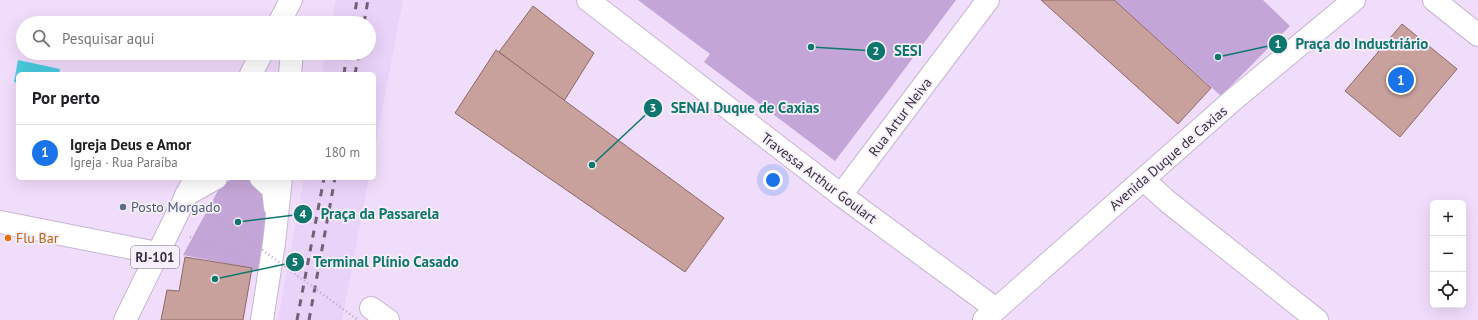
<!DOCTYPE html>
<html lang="pt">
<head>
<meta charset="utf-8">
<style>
	body { margin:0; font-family:"PT Sans",sans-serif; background:#f6f6f6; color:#202124 }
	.controls { position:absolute; right:12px; bottom:12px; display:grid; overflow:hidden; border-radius:6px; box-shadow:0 4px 16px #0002 }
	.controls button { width:36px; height:36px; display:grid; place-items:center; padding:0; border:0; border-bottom:1px solid #e0e0e0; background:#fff; color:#202124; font:20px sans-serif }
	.you { position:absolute; left:773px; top:180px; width:14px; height:14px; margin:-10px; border:3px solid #fff; border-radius:50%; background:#1a73e8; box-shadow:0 0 0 6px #1a73e833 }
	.badge { display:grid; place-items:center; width:26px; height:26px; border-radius:50%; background:#1a73e8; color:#fff; font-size:13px; font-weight:700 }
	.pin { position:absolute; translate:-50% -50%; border:2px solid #fff; box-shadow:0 1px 4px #0006 }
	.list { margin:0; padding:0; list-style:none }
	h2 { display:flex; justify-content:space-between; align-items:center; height:52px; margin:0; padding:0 16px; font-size:17px }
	h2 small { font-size:13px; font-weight:400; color:#757577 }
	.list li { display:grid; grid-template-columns:26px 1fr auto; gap:12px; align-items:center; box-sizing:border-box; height:56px; padding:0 16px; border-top:1px solid #e0e0e0 }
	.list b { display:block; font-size:15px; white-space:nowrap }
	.list p { margin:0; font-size:13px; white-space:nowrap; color:#757577 }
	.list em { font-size:13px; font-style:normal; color:#757577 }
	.icon { flex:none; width:22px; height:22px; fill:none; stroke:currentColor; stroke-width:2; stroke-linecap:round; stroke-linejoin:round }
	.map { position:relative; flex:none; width:1478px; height:320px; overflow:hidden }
	.search { position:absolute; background:#fff; box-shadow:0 4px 16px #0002; left:16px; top:16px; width:360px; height:44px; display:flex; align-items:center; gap:10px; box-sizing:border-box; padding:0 14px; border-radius:22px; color:#757577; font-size:15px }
	.panel { position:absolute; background:#fff; box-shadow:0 4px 16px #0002; left:16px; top:72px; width:360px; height:108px; border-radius:6px }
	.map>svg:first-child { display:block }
	.built { fill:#ead3f9 }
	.green { fill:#c4a5d7 }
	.water { fill:#49cbdf }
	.building { fill:#c8a19d; stroke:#8c6965 }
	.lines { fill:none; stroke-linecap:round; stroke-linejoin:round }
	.minor-casing { stroke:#c7b5d3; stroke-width:24 }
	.secondary-casing { stroke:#c7b5d3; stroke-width:24 }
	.primary-casing { stroke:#c7b5d3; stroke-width:24 }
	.path { stroke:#b7a8c1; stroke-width:2.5; stroke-dasharray:1 3; stroke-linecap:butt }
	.minor { stroke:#fff; stroke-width:22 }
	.secondary { stroke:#fff; stroke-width:22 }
	.primary { stroke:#fff; stroke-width:22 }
	.rail { stroke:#6d6374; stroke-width:3; stroke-dasharray:7 7; stroke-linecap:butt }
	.path-bridge { stroke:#b7a8c1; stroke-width:2.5; stroke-dasharray:1 3; stroke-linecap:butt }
	.service-dot { fill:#5c6f8a; stroke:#f6effc; stroke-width:1.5 }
	.food-dot { fill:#e8710a; stroke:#f6effc; stroke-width:1.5 }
	.labels { text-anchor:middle; stroke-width:3.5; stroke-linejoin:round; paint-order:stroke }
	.shield { fill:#f6effc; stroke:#706976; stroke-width:1 }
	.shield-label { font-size:13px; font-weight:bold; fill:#37303c }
	.street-label { font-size:14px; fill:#37303c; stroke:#f6effc }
	.service-label { font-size:14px; fill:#4e5e75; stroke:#f6effc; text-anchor:start }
	.food-label { font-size:14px; fill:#c56008; stroke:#f6effc; text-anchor:start }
	.leader { fill:none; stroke:#0f766e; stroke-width:1.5 }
	.callout-dot { fill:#0f766e; stroke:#f6effc; stroke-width:1.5 }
	.mark-label { font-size:12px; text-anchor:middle; font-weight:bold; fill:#fff }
	.callout-label { font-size:15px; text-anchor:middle; font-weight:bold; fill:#0f766e; stroke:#f6effc; stroke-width:3.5; stroke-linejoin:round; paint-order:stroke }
</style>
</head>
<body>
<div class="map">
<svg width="1478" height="320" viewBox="0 0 1478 320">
	<rect width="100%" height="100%" fill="#f0ddfc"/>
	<g class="built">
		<polygon points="336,0 403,0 374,153 374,74 322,74 326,53 369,53 369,23 332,23"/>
		<polygon points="304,178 369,178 342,320 278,320"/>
	</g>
	<g class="green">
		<polygon points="638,0 956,0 886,94 835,161 704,62 710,54"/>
		<polygon points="1114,0 1263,0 1290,26 1221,96"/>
		<polygon points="234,178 250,178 267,187 265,273 234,265 183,255 221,185"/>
	</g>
	<polygon class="water" points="18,60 60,69 59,74 18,74 18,83 14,82"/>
	<g class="building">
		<polygon points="1041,0 1114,0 1211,88 1178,124"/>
		<polygon points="533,6 594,53 564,101 499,52"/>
		<polygon points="1402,24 1457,69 1400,137 1345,91"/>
		<polygon points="496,50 724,218 685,272 455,113"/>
		<polygon points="185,257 252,268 243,320 161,320 167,290 179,291"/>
	</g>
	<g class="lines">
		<g class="minor-casing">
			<g id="minor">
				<polyline points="588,0 841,195 996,309"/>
				<polyline points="1434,0 1478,35"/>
				<polyline points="1144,180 1167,201 1317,320"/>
				<polyline points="841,195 988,0"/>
				<polyline points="0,222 157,253"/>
				<polyline points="371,308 388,320"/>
			</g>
		</g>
		<g class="secondary-casing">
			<polyline id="secondary" points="984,320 1233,100 1354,0"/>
		</g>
		<g class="primary-casing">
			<g id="primary">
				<polyline points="279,23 291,0"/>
				<polyline points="251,74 262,53"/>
				<polyline points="290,74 292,53"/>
				<polyline points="261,178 273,189 275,207"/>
				<polyline points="186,195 216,178"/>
				<polyline points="125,320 195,178"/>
				<polyline points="262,320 274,243 281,178"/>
			</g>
		</g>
		<g class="path">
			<polyline points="205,211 246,238"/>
			<polyline points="190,237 238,256"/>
			<polyline points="248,260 238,256 249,214 250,205"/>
		</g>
		<use href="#minor" class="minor"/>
		<use href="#secondary" class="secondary"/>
		<use href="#primary" class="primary"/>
		<g class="rail">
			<polyline points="353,23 357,0"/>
			<polyline points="364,23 368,0"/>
			<polyline points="344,74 347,53"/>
			<polyline points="355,74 359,53"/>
			<polyline points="297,320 324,178"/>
			<polyline points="309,320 335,178"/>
		</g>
		<polyline class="path-bridge" points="246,238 358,320"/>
	</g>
	<circle class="service-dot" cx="123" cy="207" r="4"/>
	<circle class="food-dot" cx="8" cy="238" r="4"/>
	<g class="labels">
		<rect class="shield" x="131" y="246" width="48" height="22" rx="3"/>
		<g class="shield-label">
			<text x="155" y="262">RJ-101</text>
		</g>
		<g class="street-label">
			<text transform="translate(900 117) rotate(-53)" y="5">Rua Artur Neiva</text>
			<text transform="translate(1168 158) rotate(-41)" y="5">Avenida Duque de Caxias</text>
			<text transform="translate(819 178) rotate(37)" y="5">Travessa Arthur Goulart</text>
		</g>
		<g class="service-label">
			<text x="131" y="212">Posto Morgado</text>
		</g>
		<g class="food-label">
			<text x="16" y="243">Flu Bar</text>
		</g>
	</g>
	<path class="leader" d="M1218 57L1278 44M811 47L876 51M592 165L653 108M238 222L303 214M215 279L295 262"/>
	<g class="callout-dot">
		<circle cx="1218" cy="57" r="4"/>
		<circle cx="811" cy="47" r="4"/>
		<circle cx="592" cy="165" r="4"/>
		<circle cx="238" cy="222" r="4"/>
		<circle cx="215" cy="279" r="4"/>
		<circle cx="1278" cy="44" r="10"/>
		<circle cx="876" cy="51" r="10"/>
		<circle cx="653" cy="108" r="10"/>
		<circle cx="303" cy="214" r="10"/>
		<circle cx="295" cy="262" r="10"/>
	</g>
	<g class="mark-label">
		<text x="1278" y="48">1</text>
		<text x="876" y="55">2</text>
		<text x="653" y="112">3</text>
		<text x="303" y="218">4</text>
		<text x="295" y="266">5</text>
	</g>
	<g class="callout-label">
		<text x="1362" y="49">Praça do Industriário</text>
		<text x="908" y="56">SESI</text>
		<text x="745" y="113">SENAI Duque de Caxias</text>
		<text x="380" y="219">Praça da Passarela</text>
		<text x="386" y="267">Terminal Plínio Casado</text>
	</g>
</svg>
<div class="controls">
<button>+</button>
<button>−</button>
<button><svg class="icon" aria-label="locate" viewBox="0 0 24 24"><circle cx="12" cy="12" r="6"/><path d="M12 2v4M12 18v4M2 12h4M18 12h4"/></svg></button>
</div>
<div class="you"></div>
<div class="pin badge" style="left:1401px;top:80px">1</div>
<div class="search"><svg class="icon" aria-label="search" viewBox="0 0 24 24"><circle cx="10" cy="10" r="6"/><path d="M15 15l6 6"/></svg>Pesquisar aqui</div>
<section class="panel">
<h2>Por perto<small></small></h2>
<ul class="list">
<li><span class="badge">1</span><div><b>Igreja Deus e Amor</b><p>Igreja · Rua Paraíba</p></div><em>180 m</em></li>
</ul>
</section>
</div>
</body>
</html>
